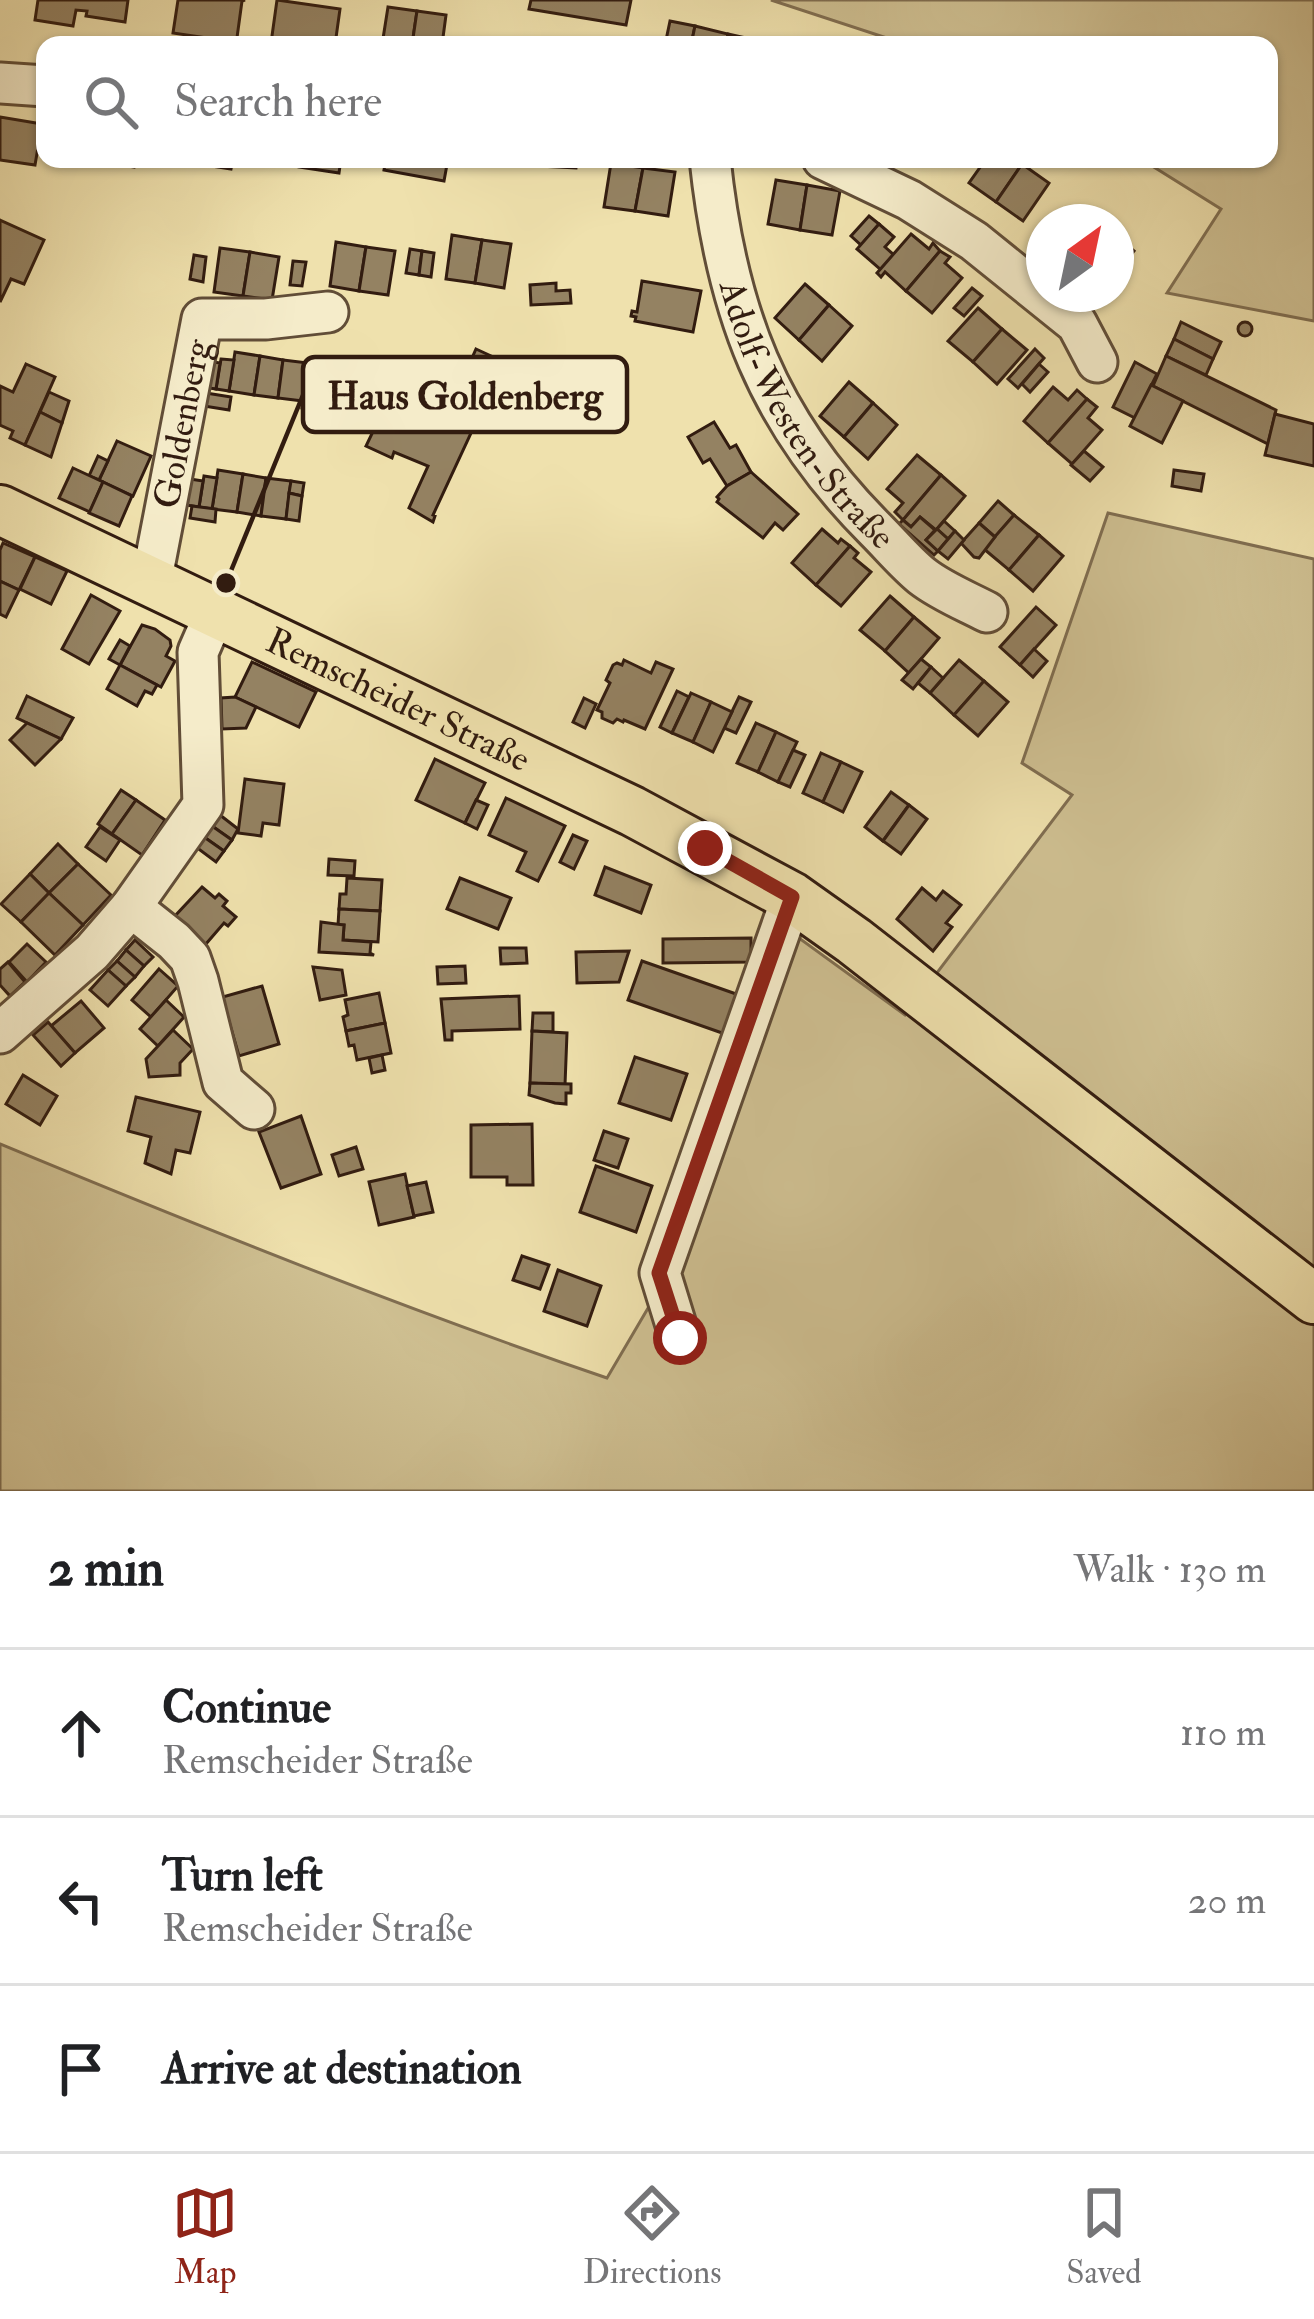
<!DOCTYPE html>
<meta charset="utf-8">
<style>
:root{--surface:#fff;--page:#f2f2f2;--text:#202124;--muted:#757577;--line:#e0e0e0;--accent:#8f2418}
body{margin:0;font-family:"IM FELL Double Pica",serif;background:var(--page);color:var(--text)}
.compass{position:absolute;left:1026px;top:204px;width:108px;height:108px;border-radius:50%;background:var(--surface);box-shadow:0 3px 9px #0004;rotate:33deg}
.stop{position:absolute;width:36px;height:36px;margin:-27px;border:9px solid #8f2418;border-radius:50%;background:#fff}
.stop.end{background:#8f2418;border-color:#fff;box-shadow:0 3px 12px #0008}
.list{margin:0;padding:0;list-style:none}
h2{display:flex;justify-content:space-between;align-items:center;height:156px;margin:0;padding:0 48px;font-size:51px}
h2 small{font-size:39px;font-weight:400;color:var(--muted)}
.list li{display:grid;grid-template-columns:78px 1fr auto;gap:36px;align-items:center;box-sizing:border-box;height:168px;padding:0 48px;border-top:3px solid var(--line)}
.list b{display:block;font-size:45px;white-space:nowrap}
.list p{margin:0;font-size:39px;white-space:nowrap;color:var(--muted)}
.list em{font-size:39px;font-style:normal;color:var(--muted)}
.icon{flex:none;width:66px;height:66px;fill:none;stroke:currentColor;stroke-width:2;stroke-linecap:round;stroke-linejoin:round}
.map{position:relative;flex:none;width:1314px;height:1491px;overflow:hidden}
.search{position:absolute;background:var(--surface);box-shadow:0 3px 9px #0004;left:36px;right:36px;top:36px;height:132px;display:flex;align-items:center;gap:30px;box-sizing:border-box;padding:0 42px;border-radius:24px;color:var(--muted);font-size:45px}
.sheet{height:660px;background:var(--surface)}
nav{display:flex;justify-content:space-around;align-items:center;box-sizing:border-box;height:168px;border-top:3px solid var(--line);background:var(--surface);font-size:33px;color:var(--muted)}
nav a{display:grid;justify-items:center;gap:6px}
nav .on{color:var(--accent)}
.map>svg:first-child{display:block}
</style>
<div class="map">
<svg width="1314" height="1491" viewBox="0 0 1314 1491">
<rect width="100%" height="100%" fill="#efe1ad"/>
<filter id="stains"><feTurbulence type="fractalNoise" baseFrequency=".00167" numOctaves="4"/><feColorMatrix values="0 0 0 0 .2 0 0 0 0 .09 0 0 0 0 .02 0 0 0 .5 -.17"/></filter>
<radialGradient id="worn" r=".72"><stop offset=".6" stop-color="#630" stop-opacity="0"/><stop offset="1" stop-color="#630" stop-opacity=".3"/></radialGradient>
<g fill="#cfc092" stroke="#806e51" stroke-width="3">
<polygon points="771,0 1314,0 1314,321 1167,293 1221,209 1141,159 1269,159 1269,45 908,45"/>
<path d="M 1108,513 L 1314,559 L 1314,1491 L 0,1491 L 0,1144 C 200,1227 402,1308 607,1378 L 661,1286 L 799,938 L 905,1015 L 1072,795 L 1022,763 Z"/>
</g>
<g fill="#948262" stroke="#321c10" stroke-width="3">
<polygon points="38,0 128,0 125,22 86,16 87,11 76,10 73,26 35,20"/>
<polygon points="178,0 245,0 242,1 236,45 213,45 214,39 173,33"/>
<polygon points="277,0 340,9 335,45 271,43"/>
<polygon points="531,0 631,0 626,25 529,9"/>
<polygon points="388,7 417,11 412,45 382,45"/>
<polygon points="417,11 446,15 442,45 412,45"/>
<polygon points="670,21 695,26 691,45 665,45"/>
<polygon points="695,26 728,34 726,45 691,45"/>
<polygon points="728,34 759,41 758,45 726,45"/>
<polygon points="0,117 42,124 35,165 0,160"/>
<polygon points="86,159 135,159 134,167"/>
<polygon points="193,159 233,159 231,169 192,163"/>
<polygon points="300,159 341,159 339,173 299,167"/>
<polygon points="386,159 448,159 444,181 384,170"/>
<polygon points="481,159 577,159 576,168 480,163"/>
<polygon points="986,159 1014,159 1022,164 996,202 969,183"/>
<polygon points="611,163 643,168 635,211 604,207"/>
<polygon points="1022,164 1049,183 1023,221 996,202"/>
<polygon points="643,168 675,172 668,216 635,211"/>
<polygon points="776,180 807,185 800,230 768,224"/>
<polygon points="807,185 840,191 832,235 800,230"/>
<polygon points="1082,209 1099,222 1071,222"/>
<polygon points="869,216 879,224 861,245 851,236"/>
<polygon points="0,220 44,240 24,284 11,279 0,302"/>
<polygon points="879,224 894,237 885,247 894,255 881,270 857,249"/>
<polygon points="911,234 929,249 933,243 940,251 906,291 885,272 881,277 877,273"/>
<polygon points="452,235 482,240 475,283 446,279"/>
<polygon points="1116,236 1134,251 1116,273"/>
<polygon points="482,240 511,244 504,288 475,283"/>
<polygon points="336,242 366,247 359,291 330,286"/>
<polygon points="366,247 395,251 388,295 359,291"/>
<polygon points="220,248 250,252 243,296 214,292"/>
<polygon points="410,249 422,251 419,275 406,273"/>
<polygon points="422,251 434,253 431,277 419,275"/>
<polygon points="940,251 950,257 945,263 962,278 932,313 906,291"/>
<polygon points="250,252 279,257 272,300 243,296"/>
<polygon points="194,255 206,257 203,282 190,279"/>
<polygon points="293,261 306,262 302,286 290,285"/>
<polygon points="642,281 701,291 693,332 635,321 636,317 631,316 632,311 637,312"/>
<polygon points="556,283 556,291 570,290 571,303 531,305 530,285"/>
<polygon points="805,284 829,305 799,340 775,318"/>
<polygon points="972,288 982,296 964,316 954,308"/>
<polygon points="829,305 852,326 822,361 799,340"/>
<polygon points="978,308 1002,329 973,362 948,341"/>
<circle cx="1245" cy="329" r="7"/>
<polygon points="1181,322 1221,342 1213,359 1174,339"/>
<polygon points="1002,329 1027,350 997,384 973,362"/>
<polygon points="1174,339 1213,359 1206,375 1166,356"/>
<polygon points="476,349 504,362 433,515 435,516 433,522 409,508 428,466 394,452 392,458 366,446 390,396 444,421"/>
<polygon points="1035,349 1044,358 1018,388 1008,379"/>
<polygon points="235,352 260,356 254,395 229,391"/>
<polygon points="260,356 283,360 278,398 254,395"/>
<polygon points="1166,356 1276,410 1268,444 1153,386"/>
<polygon points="221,359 234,360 229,391 216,389"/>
<polygon points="283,360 308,363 303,401 278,398"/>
<polygon points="207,361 220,363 216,389 203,387"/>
<polygon points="1135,362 1157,374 1135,418 1113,407"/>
<polygon points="26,364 55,377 25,445 10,438 13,431 0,425 0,386 13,392"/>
<polygon points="1039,364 1048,372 1030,392 1022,384"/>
<polygon points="306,378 319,380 315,410 302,408"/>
<polygon points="849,382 873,403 844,437 820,416"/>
<polygon points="1151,385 1183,401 1162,443 1130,426"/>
<polygon points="1053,387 1068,400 1077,390 1087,399 1048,443 1024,421"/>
<polygon points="49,392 69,401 62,423 40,412"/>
<polygon points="206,393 231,397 229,410 204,406"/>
<polygon points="1087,399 1097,407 1088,418 1102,430 1072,464 1048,443"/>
<polygon points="873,403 897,425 868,459 844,437"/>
<polygon points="40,412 62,423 51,457 25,445"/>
<polygon points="1275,414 1314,424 1314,466 1265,455"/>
<polygon points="714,422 730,448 736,445 751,472 727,486 710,459 703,463 688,437"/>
<polygon points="117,441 151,456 133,496 99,480"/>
<polygon points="1084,451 1103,467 1090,481 1071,465"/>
<polygon points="917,455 941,475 903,520 895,512 903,503 887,489"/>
<polygon points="98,456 108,461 99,480 89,476"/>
<polygon points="73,468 103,482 90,512 59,498"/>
<polygon points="218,470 243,474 237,512 212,509"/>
<polygon points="1174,470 1204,474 1201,491 1172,486"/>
<polygon points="751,472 798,514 783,530 775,523 763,538 717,502 719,499 717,497 727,486"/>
<polygon points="243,474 266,478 261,516 237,512"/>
<polygon points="941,475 965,496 936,530 920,517 911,527 903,520"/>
<polygon points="204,476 217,478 212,509 199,507"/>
<polygon points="266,478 291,481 286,519 261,516"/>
<polygon points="190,479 203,481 199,507 186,505"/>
<polygon points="291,481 304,483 302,496 289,493"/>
<polygon points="103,482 132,496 119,526 89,513"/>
<polygon points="289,493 302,496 299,521 286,519"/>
<polygon points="998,501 1014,515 995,537 979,523"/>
<polygon points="192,506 216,509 215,522 190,518"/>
<polygon points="1014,515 1039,535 1009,570 984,549"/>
<polygon points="920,517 935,530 926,540 938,551 934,555 899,524 903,520 911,527"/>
<polygon points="944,521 955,531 948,539 937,529"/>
<polygon points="979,523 995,537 979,558 974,557 961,543"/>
<polygon points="822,529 838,543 841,539 850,546 816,585 792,563"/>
<polygon points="937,529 948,539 938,551 926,540"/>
<polygon points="955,531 964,540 948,559 938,551"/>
<polygon points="1039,535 1063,556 1033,591 1009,570"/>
<polygon points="3,543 35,557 19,590 0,581 0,550"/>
<polygon points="850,546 858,553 854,558 871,572 841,606 816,585"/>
<polygon points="35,557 67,571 51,604 20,589"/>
<polygon points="0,581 19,590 6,617 0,614"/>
<polygon points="91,595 120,611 89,664 62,649"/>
<polygon points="890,596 914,617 885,651 860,630"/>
<polygon points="1036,607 1056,625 1020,665 1000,647"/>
<polygon points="914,617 939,638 909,673 885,651"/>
<polygon points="142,625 155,629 170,640 171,646 166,656 175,661 161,687 120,665"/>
<polygon points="120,640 130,646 120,665 109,659"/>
<polygon points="1034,649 1047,661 1033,677 1020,665"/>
<polygon points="921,659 931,667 913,689 902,680"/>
<polygon points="624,660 651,673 656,662 673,669 645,729 624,720 623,722 617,719 613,723 602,718 602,712 597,710 610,683 606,680 613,665 617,663 622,665"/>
<polygon points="959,660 984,681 954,715 930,693"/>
<polygon points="252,662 316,692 299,727 235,697"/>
<polygon points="120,665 157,685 152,694 145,691 137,706 107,689"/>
<polygon points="931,667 943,678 930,693 918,683"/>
<polygon points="984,681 1008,702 978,736 954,715"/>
<polygon points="677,691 689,697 672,733 660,727"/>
<polygon points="691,693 711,702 693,742 672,733"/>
<polygon points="27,696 73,718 61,739 17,718"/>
<polygon points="235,697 256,707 246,728 222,729 221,698"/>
<polygon points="739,697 751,702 736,733 724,728"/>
<polygon points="584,698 596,704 585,728 573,722"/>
<polygon points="711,702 732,712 713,752 693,742"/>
<polygon points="27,723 61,739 35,765 10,740"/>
<polygon points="756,723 776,732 758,772 737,763"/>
<polygon points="776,732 797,742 778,782 758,772"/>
<polygon points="793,750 805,755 790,787 778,782"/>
<polygon points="821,753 841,762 823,802 803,793"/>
<polygon points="435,759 485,783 465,823 416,800"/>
<polygon points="841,762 862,772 843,812 823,802"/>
<polygon points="245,779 284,784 279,825 263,823 261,836 238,833"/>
<polygon points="121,790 136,800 112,834 98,824"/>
<polygon points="891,792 909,805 883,841 865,827"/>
<polygon points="506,798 565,826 538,881 517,871 526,852 489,835"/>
<polygon points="136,800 165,820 142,855 112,834"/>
<polygon points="476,800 488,805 477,829 465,823"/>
<polygon points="909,805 927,819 901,854 883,841"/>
<polygon points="220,815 238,829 232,840 212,826"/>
<polygon points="212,826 232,840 224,851 204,837"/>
<polygon points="100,827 120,840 106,861 86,847"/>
<polygon points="573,835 587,841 574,869 560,862"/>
<polygon points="204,837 224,851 216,862 196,847"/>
<polygon points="58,844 78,864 49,893 30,874"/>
<polygon points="329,859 355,861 354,876 328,875"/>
<polygon points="78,864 111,895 83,925 49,893"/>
<polygon points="605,867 651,885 641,913 595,895"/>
<polygon points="30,874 49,893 21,922 1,904"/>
<polygon points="347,878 382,880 380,911 339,909 340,894 346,894"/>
<polygon points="460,878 511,898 498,929 447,909"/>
<polygon points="202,887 215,898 219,894 227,901 223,906 236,917 228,926 224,923 205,945 174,917"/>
<polygon points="922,888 936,900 943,891 961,905 946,923 952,927 933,951 897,919"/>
<polygon points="49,893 83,925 55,955 21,922"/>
<polygon points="339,909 380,911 378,942 343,940 344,925 338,925"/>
<polygon points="321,922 344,925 343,940 371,942 370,953 374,955 319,952"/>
<polygon points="751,938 751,962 663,963 663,939"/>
<polygon points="135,940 153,957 144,966 126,950"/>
<polygon points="27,944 46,962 27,982 9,962"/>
<polygon points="500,948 526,948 527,963 501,964"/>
<polygon points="126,950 144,966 135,977 117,961"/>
<polygon points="629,951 619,982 577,983 576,952"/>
<polygon points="117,961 135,977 126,986 108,970"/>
<polygon points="642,961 739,995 725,1034 628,1000"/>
<polygon points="8,962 25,982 10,996 0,985 0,969"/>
<polygon points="465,966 466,983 438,984 437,967"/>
<polygon points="313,967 342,970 346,995 320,1000"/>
<polygon points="159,969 178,986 151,1017 132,1000"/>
<polygon points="108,970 126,986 108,1006 90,990"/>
<polygon points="262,986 279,1044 239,1056 228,1018 225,1019 219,998"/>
<polygon points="379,993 385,1023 346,1031 343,1017 348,1015 345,1000"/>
<polygon points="519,996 520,1029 452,1031 452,1040 445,1040 441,999"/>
<polygon points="166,1000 184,1017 158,1046 140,1029"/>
<polygon points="81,1001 104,1028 75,1053 51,1026"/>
<polygon points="533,1013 553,1013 553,1032 532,1031"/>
<polygon points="48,1022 75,1053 61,1066 33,1035"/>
<polygon points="385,1023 391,1053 357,1060 354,1045 349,1046 346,1031"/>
<polygon points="173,1030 193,1049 180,1063 180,1075 149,1077 146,1059"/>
<polygon points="532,1031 567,1033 565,1085 530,1083"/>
<polygon points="382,1055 385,1070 372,1073 369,1058"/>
<polygon points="635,1057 687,1074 671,1120 619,1103"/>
<polygon points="23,1075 57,1096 40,1125 6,1104"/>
<polygon points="530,1083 571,1084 571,1093 566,1093 566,1104 555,1103 529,1095"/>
<polygon points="136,1097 200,1112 190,1153 176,1150 171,1174 145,1163 151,1137 128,1131"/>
<polygon points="301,1116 321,1174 281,1188 259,1132"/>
<polygon points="532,1124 533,1185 507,1185 507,1177 471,1177 471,1125"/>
<polygon points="604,1131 628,1139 618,1168 594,1160"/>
<polygon points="356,1147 363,1169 339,1176 332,1155"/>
<polygon points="596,1166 652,1186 636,1232 580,1212"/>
<polygon points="405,1174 414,1217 379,1225 369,1182"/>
<polygon points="426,1182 433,1212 414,1216 407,1186"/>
<polygon points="522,1256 549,1265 540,1289 513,1280"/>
<polygon points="558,1270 601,1286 587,1326 544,1311"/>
</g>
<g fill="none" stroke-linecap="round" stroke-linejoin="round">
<defs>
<g id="minor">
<polyline points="0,83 45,86"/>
<path id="s1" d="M 710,159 C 726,311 767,421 876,530 C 891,545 906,563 922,576 C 941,591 966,601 987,612"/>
<polyline points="823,159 909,200 974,241 1077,324 1097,362"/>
<path id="s2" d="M 151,583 L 202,319 L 266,319 L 328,312"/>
<polyline points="131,907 174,941 190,958 198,981 223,1082 254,1109"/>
<polyline points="0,1033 92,952 131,907 203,805 198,652 215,613"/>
<polyline points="680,1338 660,1273 792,897"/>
</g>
<g id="major">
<path id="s3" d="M 0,510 L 632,811 L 792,897 L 854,941 L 1314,1299"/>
</g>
</defs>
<use href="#minor" stroke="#614d37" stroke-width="45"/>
<use href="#major" stroke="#321c10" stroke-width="54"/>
<use href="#minor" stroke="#f5ecca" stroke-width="39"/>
<use href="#major" stroke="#efe1ad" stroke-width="48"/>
</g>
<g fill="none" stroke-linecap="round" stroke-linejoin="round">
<polyline stroke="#8f2418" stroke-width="15" points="680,1338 659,1273 792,897 705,848"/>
</g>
<g text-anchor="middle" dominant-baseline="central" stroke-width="10" stroke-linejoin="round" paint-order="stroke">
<g font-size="36" fill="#321c10" stroke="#f5ecca">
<text stroke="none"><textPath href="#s1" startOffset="279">Adolf-Westen-Straße</textPath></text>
<text stroke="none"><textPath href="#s2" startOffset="162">Goldenberg</textPath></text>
<text stroke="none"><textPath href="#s3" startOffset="441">Remscheider Straße</textPath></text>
</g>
</g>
<path fill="none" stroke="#321c10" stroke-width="4.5" d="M226 583L303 395"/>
<circle fill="#321c10" stroke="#f5ecca" stroke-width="4.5" cx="226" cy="583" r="12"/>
<rect fill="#f5ecca" stroke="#321c10" stroke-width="4.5" x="303" y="357" width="324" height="75" rx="12"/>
<g font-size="39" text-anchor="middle" font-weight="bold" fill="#321c10">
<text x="465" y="409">Haus Goldenberg</text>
</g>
<rect width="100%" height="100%" filter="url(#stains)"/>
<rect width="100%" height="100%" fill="url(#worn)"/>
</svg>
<svg class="compass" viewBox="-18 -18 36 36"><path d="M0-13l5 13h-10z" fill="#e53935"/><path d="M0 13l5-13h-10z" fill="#757577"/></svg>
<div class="stop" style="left:680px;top:1338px"></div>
<div class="stop end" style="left:705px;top:848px"></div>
<div class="search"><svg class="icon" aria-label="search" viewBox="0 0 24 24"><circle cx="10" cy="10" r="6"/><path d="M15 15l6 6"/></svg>Search here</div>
</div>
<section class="sheet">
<h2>2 min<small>Walk · 130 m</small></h2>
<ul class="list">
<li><svg class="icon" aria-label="ahead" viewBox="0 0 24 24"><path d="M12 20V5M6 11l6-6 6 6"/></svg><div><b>Continue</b><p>Remscheider Straße</p></div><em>110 m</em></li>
<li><svg class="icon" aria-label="left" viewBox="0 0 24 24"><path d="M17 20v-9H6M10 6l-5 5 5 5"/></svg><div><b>Turn left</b><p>Remscheider Straße</p></div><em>20 m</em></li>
<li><svg class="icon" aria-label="arrive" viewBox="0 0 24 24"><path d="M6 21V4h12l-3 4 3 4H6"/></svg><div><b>Arrive at destination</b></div></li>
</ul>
</section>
<nav>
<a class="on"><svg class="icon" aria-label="map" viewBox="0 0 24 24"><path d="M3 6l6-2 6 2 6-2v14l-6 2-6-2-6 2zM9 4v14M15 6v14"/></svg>Map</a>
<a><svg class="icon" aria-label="directions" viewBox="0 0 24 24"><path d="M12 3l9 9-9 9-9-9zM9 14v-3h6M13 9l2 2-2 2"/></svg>Directions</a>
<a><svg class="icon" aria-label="saved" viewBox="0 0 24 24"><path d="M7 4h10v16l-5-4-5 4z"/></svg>Saved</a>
</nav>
